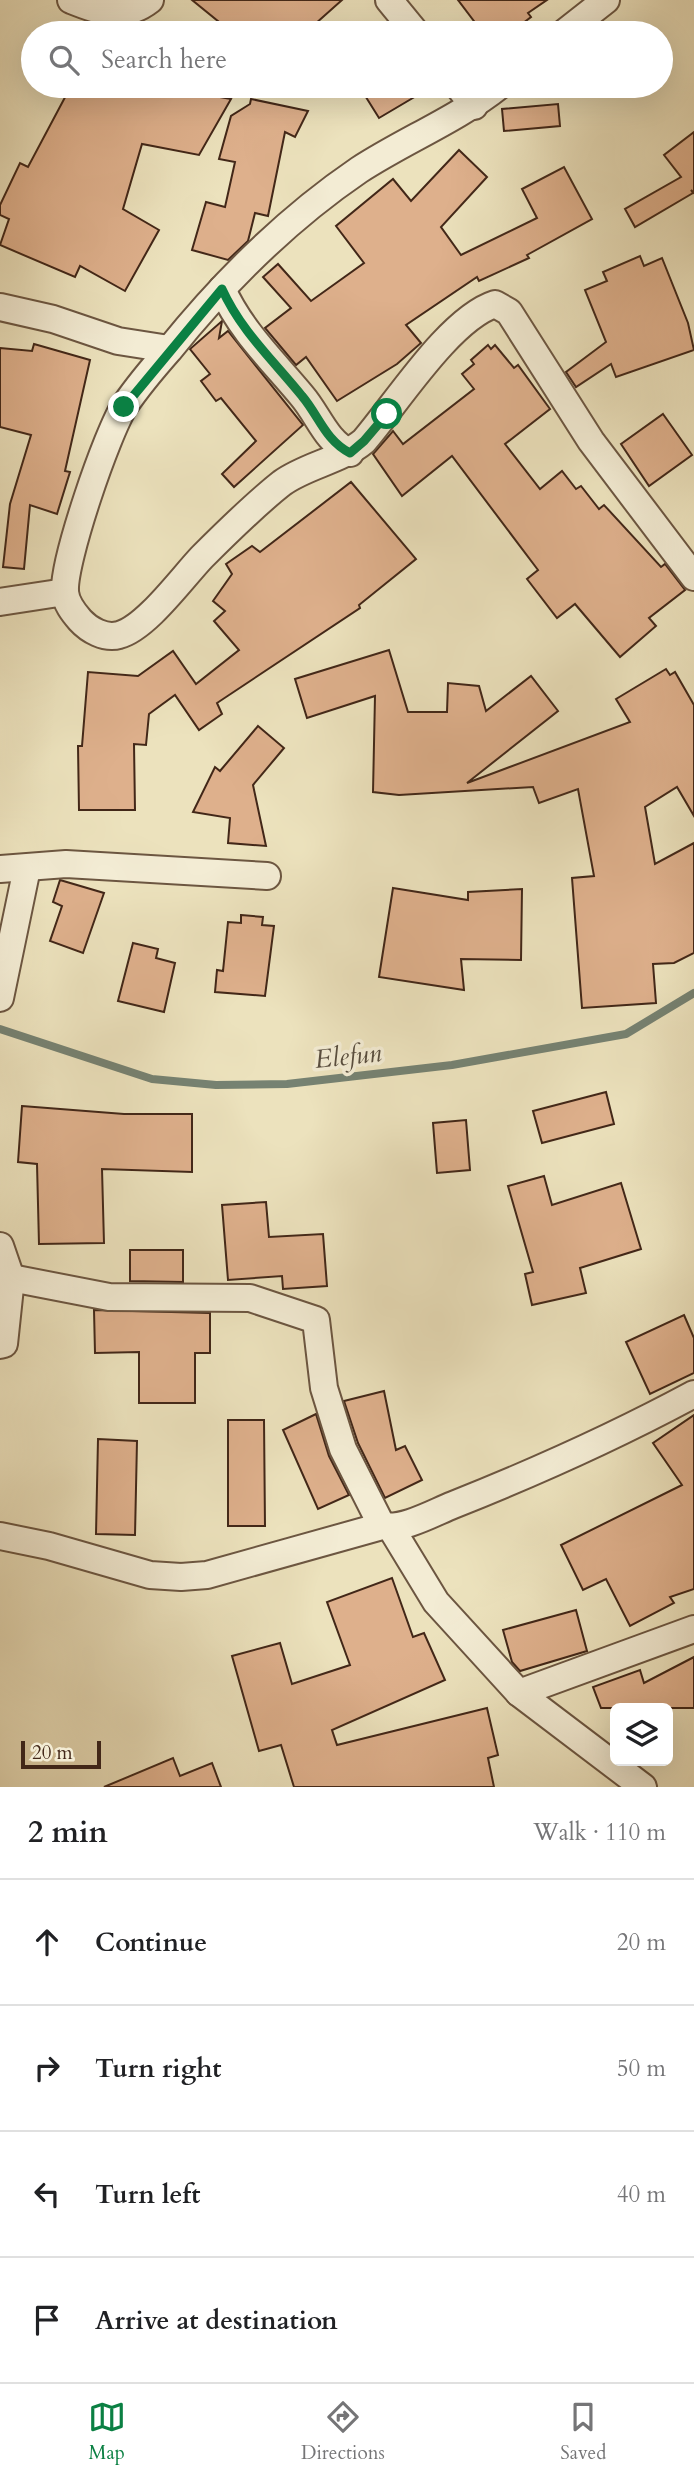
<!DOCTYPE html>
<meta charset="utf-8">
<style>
:root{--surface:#fff;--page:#f2f2f2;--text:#202124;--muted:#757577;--line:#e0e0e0;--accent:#0b8043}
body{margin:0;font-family:Cardo,serif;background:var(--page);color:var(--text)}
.controls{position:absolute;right:21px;bottom:21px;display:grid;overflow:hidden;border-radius:10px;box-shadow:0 7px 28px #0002}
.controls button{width:63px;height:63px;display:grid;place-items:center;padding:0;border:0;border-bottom:2px solid var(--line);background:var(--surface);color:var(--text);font:35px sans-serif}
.scale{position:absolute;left:21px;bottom:18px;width:80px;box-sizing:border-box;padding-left:7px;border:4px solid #422718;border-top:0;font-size:19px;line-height:24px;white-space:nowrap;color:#422718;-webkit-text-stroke:5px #f3ecd4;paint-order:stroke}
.stop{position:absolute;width:21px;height:21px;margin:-16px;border:5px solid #0b8043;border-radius:50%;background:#fff}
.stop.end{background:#0b8043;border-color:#fff;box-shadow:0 2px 7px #0008}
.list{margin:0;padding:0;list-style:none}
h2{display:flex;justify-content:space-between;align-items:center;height:91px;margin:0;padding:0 28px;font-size:30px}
h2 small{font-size:23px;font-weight:400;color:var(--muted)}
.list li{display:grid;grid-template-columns:46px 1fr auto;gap:21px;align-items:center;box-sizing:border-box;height:126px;padding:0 28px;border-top:2px solid var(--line)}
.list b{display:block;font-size:26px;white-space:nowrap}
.list em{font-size:23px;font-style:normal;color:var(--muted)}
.icon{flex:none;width:38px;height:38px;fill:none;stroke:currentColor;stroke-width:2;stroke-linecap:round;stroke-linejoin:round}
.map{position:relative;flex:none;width:694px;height:1787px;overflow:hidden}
.search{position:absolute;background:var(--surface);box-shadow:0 7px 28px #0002;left:21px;right:21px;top:21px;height:77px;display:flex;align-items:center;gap:18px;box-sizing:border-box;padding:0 24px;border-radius:38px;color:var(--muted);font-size:26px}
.sheet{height:595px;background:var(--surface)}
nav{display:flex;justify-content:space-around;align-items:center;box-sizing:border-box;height:98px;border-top:2px solid var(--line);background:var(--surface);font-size:19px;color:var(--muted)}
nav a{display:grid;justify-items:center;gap:4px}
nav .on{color:var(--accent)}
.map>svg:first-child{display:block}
</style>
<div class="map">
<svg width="694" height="1787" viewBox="0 0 694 1787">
<rect width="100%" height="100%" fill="#ece2bd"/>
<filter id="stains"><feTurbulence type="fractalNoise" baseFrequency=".00286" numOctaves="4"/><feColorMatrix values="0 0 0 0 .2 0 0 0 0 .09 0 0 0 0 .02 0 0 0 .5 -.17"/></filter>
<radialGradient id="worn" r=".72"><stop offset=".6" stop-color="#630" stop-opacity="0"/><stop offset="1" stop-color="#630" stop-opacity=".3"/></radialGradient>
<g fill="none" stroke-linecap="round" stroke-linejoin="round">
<polyline stroke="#768272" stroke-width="8" points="0,1029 152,1079 216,1085 287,1084 452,1065 626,1034 694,993"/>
</g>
<g fill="#deb08c" stroke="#422718" stroke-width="2">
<polygon points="192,0 342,0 305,33 243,33 233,25 229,30"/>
<polygon points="458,0 547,0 528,13 531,17 510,33 483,33"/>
<polygon points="71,86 158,86 231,99 199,155 142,144 123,209 159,230 125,291 80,266 75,277 0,245 9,219 0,215 0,205 20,163 28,167"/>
<polygon points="359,86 433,86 379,118"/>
<polygon points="251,99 308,111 295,137 285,132 268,216 255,213 248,241 228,260 192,250 206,202 225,207 235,162 219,159 231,116 250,104"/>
<polygon points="558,104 560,126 504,131 502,109"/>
<polygon points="694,132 694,193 691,190 693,193 635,227 625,209 681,177 664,155"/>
<polygon points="459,150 487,177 441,227 461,255 537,218 522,189 564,167 592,219 527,255 529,258 479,281 477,277 406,325 421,343 397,364 337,401 306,357 296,365 265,328 291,308 263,277 278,264 311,301 364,263 336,226 393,179 411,201"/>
<polygon points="640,256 644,266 662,258 688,323 694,350 616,377 611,364 576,387 566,372 606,342 585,290 607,281 603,272"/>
<polygon points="222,321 219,338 228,331 303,425 234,487 222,474 256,441 221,398 216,401 201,381 210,374 190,349"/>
<polygon points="34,344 90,360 65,471 70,472 57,514 30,505 24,569 3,567 10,504 31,435 0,427 0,348 32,351"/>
<polygon points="488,345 491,349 495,345 514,368 518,365 550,409 505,444 540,489 562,471 576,489 581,486 599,509 604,505 661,567 665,564 685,590 649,618 656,626 620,657 575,604 557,618 527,579 538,570 452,456 402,496 373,454 393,431 403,444 474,389 462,374 474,364 471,360"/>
<polygon points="663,414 692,455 649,486 621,444"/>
<polygon points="351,482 416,559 359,605 360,608 217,703 222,714 199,730 175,695 149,714 146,745 134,744 135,810 79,810 78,746 82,746 88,672 138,676 173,651 196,684 239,650 214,621 225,611 213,601 232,574 226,564 252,546 260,552"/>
<polygon points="389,650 408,712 447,712 448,683 479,686 486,711 531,676 558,711 467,783 630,722 616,699 666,669 670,675 675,672 694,705 694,816 677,787 645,807 655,864 694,843 694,953 674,963 653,964 656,1003 582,1008 572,878 594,876 578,789 539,803 533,787 399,795 373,792 375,696 307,718 295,679"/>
<polygon points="258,726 284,748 253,785 266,846 228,843 230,818 193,812 215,767 220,771"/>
<polygon points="60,880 104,893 83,953 50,941 62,906 53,902"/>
<polygon points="393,888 468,900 468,892 522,889 521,960 461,959 464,990 379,977"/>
<polygon points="241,915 263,917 262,925 274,926 265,996 215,992 217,970 223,971 228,922 241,923"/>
<polygon points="133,943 158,949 156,958 175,963 164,1012 118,1001"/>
<polygon points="606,1092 614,1124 542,1143 533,1111"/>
<polygon points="22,1106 124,1114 192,1114 192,1172 102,1169 104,1243 39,1244 37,1164 18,1162"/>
<polygon points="466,1120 470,1170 437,1173 433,1123"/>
<polygon points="544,1176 552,1205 621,1183 641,1249 580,1268 586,1293 532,1305 525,1274 533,1272 508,1186"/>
<polygon points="266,1202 269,1237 323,1234 327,1286 283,1289 282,1276 228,1280 222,1205"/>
<polygon points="130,1250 183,1250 183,1282 130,1281"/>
<polygon points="94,1310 210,1313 210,1353 195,1353 195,1403 139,1403 139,1352 95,1353"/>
<polygon points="684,1315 694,1338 694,1373 650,1394 626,1342"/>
<polygon points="384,1391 396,1450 405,1446 422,1480 385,1498 358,1443 344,1401"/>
<polygon points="316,1414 329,1456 349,1495 318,1509 283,1430"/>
<polygon points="694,1415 694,1589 670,1597 674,1603 630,1626 606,1579 583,1590 561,1545 682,1485 653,1443"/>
<polygon points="228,1420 264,1420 265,1526 228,1526"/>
<polygon points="98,1439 137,1441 135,1535 96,1534"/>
<polygon points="392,1578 413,1637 424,1633 445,1680 332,1730 337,1745 487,1708 498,1755 488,1758 494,1787 294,1787 281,1745 259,1751 232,1656 280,1643 292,1684 350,1665 327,1602"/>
<polygon points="576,1610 587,1651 520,1671 512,1662 503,1630"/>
<polygon points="694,1657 694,1708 601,1708 593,1687 640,1670 644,1683"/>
<polygon points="173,1758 180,1776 212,1763 221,1787 104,1787"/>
</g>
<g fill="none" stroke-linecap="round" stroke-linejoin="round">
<defs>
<g id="minor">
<path d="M 71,0 C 99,11 123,21 150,0"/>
<polyline points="389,0 416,33"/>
<polyline points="564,33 606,0"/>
<polyline points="458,86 474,106"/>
<path d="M 499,86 C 456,120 405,140 359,170 C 287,219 223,283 169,350 C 154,367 138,386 125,405 C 107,433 63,561 65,592 C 66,603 73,612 80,620 C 89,630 105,639 119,635 C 146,628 182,578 202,557 C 227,532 254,505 282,483 C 307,465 340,461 364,441 C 396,404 449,319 495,304 L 509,312 L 591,441 L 694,577"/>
<path d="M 222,289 C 241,331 273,361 302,396 C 319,416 325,440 350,453"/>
<polyline points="0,307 53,319 118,341 169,349"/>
<polyline points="0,602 65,592"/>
<polyline points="0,869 66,864 267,876"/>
<polyline points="0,998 27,868"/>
<polyline points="0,1246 11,1278 4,1344 0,1345"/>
<polyline points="11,1278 109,1297 250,1298 316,1320 324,1388 343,1449 382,1526"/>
<polyline points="391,1528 436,1602 519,1693 643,1787"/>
<path d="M 0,1536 L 49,1546 L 150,1575 L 181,1577 L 207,1575 L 382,1526 C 404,1530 433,1513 453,1505 C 536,1472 616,1436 694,1394"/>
<polyline points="519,1693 694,1629"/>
</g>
</defs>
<use href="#minor" stroke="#6c5641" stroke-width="30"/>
<use href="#minor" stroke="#f3ecd4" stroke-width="26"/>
</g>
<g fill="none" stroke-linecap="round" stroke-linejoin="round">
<path stroke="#0b8043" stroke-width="9" d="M 124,407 L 222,289 C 241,331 273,360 302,396 C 319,416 325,440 350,453 L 364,441 L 387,414"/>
</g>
<g text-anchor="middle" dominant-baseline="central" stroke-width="7" stroke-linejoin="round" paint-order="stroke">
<g font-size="26" font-style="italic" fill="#584d3e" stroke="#f3ecd4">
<text transform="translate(348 1056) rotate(-6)">Elefun</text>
</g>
</g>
<rect width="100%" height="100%" filter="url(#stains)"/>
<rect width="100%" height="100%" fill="url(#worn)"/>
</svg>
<div class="controls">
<button><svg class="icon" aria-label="layers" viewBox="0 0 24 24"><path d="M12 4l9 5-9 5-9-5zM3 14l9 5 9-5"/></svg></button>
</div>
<div class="scale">20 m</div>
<div class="stop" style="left:387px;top:414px"></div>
<div class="stop end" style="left:124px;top:407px"></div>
<div class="search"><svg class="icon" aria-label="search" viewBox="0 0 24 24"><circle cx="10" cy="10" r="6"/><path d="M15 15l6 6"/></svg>Search here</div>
</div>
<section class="sheet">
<h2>2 min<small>Walk · 110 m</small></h2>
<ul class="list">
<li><svg class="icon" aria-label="ahead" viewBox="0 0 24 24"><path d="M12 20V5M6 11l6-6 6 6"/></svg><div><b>Continue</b></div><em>20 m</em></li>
<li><svg class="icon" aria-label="right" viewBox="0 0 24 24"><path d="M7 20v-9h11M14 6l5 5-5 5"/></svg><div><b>Turn right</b></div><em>50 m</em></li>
<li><svg class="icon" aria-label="left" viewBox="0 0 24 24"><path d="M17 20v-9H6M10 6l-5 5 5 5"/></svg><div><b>Turn left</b></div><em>40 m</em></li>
<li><svg class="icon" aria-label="arrive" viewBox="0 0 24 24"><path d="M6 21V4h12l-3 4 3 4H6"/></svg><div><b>Arrive at destination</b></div></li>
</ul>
</section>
<nav>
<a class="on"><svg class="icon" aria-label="map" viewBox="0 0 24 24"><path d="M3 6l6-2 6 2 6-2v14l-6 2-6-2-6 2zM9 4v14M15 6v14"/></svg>Map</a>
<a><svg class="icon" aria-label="directions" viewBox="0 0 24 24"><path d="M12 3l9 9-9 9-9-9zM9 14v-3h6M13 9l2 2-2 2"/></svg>Directions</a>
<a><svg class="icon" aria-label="saved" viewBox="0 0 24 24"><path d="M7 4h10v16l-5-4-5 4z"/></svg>Saved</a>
</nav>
